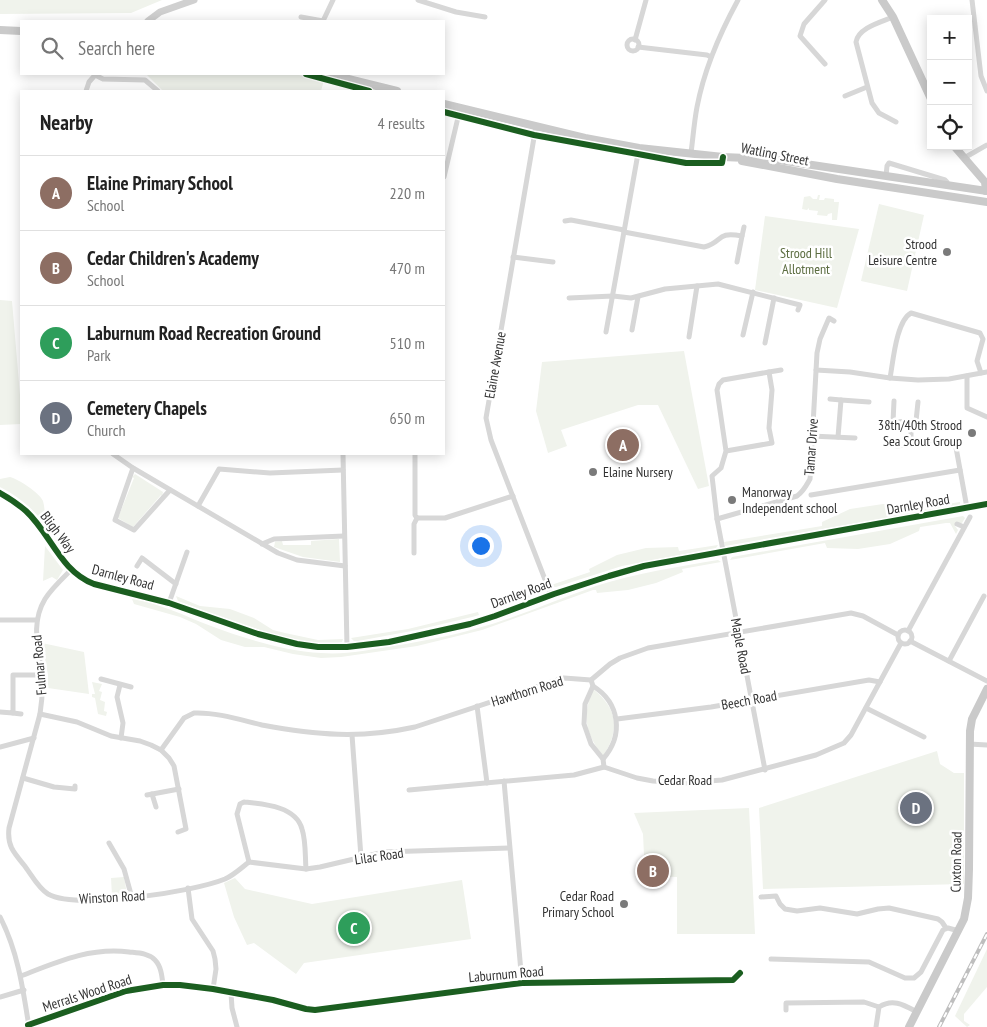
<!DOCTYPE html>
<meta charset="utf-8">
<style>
:root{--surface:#fff;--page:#f2f2f2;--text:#222;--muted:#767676;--line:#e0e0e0;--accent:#7a7a7a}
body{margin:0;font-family:"PT Sans Narrow",sans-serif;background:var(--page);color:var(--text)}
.controls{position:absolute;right:15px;top:15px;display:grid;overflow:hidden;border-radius:0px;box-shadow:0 2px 12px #0003}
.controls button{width:45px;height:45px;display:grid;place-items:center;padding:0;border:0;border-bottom:1px solid var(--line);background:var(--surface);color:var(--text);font:25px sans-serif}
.you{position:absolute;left:480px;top:545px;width:18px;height:18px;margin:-12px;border:4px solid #fff;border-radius:50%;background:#1a73e8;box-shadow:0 0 0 8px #1a73e833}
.badge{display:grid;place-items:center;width:32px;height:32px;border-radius:50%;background:var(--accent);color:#fff;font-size:16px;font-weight:700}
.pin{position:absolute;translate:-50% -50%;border:2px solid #fff;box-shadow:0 1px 5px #0006}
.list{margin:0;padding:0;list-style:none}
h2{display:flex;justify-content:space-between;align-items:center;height:65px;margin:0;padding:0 20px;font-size:21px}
h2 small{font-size:16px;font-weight:400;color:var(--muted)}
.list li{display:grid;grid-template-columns:32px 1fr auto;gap:15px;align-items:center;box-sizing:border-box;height:75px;padding:0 20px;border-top:1px solid var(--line)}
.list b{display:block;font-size:19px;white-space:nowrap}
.list p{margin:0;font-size:16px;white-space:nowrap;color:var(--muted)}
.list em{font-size:16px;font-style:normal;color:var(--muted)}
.icon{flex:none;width:28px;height:28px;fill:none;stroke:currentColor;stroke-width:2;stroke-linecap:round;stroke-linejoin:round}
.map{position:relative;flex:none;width:987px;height:1027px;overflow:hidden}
.search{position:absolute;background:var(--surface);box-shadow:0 2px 12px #0003;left:20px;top:20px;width:425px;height:55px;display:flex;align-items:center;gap:12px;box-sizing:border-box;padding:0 18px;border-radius:0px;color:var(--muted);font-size:19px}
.panel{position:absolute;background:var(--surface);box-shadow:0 2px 12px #0003;left:20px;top:90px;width:425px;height:365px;border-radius:0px}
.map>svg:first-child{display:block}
</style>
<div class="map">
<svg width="987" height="1027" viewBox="0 0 987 1027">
<rect width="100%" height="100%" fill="#fff"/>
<g fill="#f0f3ec">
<polygon points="0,0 162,0 131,13 0,14"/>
<polygon points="146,74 294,74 324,80 321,91 163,91"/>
<polygon points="818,195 820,195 819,200 824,200 825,198 834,199 834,202 839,202 837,220 832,220 832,213 828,214 827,216 817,215 818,211 809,210 809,208 807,210 802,209 804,197 810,196 813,199 817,199"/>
<polygon points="879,204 924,215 907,291 861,281"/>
<polygon points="765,216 859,229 837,308 755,290"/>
<polygon points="0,300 12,301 21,407 21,424 0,425"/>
<polygon points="684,351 709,486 698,489 658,405 638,405 561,430 567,446 548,453 536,411 542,362"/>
<polygon points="135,474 163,492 162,496 161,495 133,527 118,518 134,478 132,477"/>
<path d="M 10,477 C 18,479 40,493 43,501 C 45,508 45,518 46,526 C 33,508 19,497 0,487 L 0,479 Z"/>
<polygon points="960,502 960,505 725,546 724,542 822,526 822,522 850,509 883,504 913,506 914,509"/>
<polygon points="963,516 965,518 962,523 957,523 955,526 958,530 956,534 950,523 946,523 920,527 919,531 890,544 858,549 827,548 825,543 730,560 732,557"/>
<polygon points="339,539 340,562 303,557 274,547 275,542 282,541 283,545 311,545 311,541"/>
<polygon points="718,545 716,548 622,566 556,587 552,587 551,585 590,572 589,569 617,555 646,548 678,547 679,551"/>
<polygon points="45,546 63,570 57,580 52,577 43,581"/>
<path d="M 718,560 L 721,562 L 682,569 L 683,572 L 656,583 L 628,590 L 597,593 L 596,590 L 593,590 L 482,630 L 417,646 L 341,657 L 321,658 L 293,654 L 264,647 L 245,647 L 221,640 L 196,624 L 180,617 L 134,604 L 132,599 C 159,603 185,616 211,626 C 246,639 284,651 321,653 C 345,655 369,650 393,646 C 431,640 470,632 507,619 C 537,609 566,596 596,586 C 636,573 677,567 718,560 Z"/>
<polygon points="542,590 541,593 514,603 513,600"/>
<path d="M 176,596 L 200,606 L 230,609 L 254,618 L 273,630 L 285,633 L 318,640 L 343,639 L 342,642 C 309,652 213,614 178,601 Z"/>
<polygon points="478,612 479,615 472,617 417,630 358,641 354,641 351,638 408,629"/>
<polygon points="42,643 84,652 89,694 48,688 48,675"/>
<polygon points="92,682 102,684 99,691 102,692 100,700 105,702 104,711 107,712 106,716 98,714 95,698 92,697 92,694 95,694"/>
<path d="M 593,689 C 618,709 620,730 603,756 C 585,733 582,716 593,689 Z"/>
<polygon points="937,751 940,764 954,773 964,773 964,884 763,889 759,808"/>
<polygon points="749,808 755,934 677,934 677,877 645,876 643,834 634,813"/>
<polygon points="124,877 127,894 122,897 112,896 111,878"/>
<polygon points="235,878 245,889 312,904 462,880 471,939 304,963 296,974 254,943 247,945 234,917 224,883"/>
<polygon points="987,949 987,987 964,1014 964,1021 970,1025 967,1027 955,1016"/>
</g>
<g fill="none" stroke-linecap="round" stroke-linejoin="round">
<g stroke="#d7d7d7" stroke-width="5">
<polyline points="418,0 456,12 485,17"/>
<polyline points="972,0 981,76 987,91"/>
<polyline points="301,17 323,21 333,0"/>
<path d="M 893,17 C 881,22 858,28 856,42 L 872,103 L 879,113 L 896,122"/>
<circle cx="633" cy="45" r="6"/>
<polyline points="635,40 646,0"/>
<polyline points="638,47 707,55 711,57"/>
<polyline points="825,64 800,36 804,24 825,0"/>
<polyline points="95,75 103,79 145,80 158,91"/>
<polyline points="86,91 89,82 96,74"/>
<polyline points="845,96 867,87"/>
<polyline points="536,126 486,418 491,440 551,595"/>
<path d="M 691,153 C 693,138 694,123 697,107 C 704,70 720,33 738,0"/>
<polyline points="964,158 987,145"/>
<polyline points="886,176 887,166 889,163 945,180 947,182 947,186"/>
<polyline points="444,177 460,109"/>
<polyline points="565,221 571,220 624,230"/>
<path d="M 624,232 L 704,247 C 724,242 715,231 742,236 L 737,262"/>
<polyline points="742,236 744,227"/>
<polyline points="513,257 553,262"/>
<polyline points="569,298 613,296 631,298 665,289 718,284 800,305 798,310"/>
<polyline points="632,330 638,297"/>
<polyline points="606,332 639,148"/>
<polyline points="743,335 753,292"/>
<polyline points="689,337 697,286"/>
<polyline points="765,343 774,298"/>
<polyline points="816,370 850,372 890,378 918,380 949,379 987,372"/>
<polyline points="769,372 781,370"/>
<polyline points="967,376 967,408 987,417"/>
<path d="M 890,378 C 893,363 896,321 911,313 L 980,333 L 983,339 L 977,361 L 981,373"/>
<polyline points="830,399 841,400"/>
<polyline points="894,401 893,422 916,421 918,402"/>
<polyline points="911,421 911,444"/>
<polyline points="811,436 855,438"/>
<polyline points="838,437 841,400 869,402"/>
<polyline points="897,446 949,440 955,442 967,508"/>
<polyline points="726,451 772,443 769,428 772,390 769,372 723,380 719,384 717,390 726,451 721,468 712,476 717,519 765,770"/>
<polyline points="113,454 133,468 278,553 297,560 345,566"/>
<polyline points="343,454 347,647"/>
<polyline points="415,454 415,515 417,518 445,518 513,496"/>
<polyline points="133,468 115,520 134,530 170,490"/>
<polyline points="811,495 960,470"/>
<polyline points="198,506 219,469 270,473 343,470"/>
<path d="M 717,519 L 797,496 C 804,491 806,486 810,479 L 817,353 L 820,339 L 829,318 L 834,321"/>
<polyline points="957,524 964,527"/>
<polyline points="262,544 274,539 344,536"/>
<polyline points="414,553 414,524 417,518"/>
<polyline points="137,566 142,558 176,584"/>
<path d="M 71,570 C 62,579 52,588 45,599 C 30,624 39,649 42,675 C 43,688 42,701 40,714 L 9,828 C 7,845 13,852 24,865 C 31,874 38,888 48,894 C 77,910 193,892 225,879 C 234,875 241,868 249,862"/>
<polyline points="169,603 187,552"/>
<polyline points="0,620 37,620"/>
<circle cx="905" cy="637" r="7"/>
<polyline points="908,631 970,517"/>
<polyline points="910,641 987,681"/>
<polyline points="949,661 984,596"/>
<polyline points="101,679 131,687"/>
<polyline points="591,680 593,686 585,704 584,724 591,744 603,759 604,767"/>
<polyline points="120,685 117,697 123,723 121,738"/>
<path d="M 593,686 C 620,703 624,735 603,759"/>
<polyline points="477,706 487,783"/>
<polyline points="866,708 924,737"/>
<polyline points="0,712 13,713 13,675 42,675"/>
<polyline points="13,713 21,714"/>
<polyline points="40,714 77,722 111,736 140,741 151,745 161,750 169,758 174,766 186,829 178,832"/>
<polyline points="617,719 711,707 869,680 880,682"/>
<polyline points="352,735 361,857"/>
<polyline points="969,744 987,745"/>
<polyline points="0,747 34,738"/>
<path d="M 161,750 L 184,718 L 194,713 C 216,712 241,720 262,725 C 316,735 360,739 415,727 L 557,680 L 564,678 L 591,680 L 610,664 L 620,658 L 648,648 L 851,613 L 863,616 L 898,635"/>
<polyline points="23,778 54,787 75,789 75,786"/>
<polyline points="504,781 522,983"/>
<polyline points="409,790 574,775 604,767 637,778 653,781 684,783 722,780 816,755 844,743 851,735 901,643"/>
<polyline points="152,794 156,807"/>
<polyline points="147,795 179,789"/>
<polyline points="109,843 124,869 132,898"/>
<polyline points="249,862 306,869 320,867 384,852 509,848"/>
<path d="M 249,862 L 237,814 L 240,804 L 244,802 C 263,804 296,806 302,829 C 306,841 305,856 306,869"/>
<polyline points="188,888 192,919 213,951 215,959 216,969 213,989"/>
<polyline points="761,897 776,896 780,904 785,909 797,911 820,908 857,914 878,909 889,908 938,919 942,922 946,928"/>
<path d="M 0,917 C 18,952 23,989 29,1027"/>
<polyline points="771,959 869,962 905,978 914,978 921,972 943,930 948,928 959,931"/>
<path d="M 21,976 C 57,962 90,947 129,952 C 138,953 148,953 155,960 C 161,966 162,976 163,985"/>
<polyline points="231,993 232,1008 237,1027"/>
<polyline points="0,997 24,990"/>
<polyline points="786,1010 786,1003 864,1002 879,1007"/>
<polyline points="28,1025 126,991 163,985 180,985 213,989 273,1000 306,1009 315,1010 522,983 733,980 740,973"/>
<path d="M 876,1027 L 879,1007 C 893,998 904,1005 917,1012"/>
</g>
<path stroke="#d7d7d7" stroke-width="6" d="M 0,493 C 9,498 18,504 26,511 C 51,534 60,571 94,584 L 169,603 L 258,634 L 297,644 L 318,647 L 347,647 L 389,642 L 470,624 L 495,616 L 554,594 L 609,576 L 644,566 L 987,504"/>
<polyline stroke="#d0d0d0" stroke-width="7" points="148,21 160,12 194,0"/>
<g stroke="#cacaca" stroke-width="8">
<polyline points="882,0 893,17 931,99"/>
<polyline points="0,30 21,31"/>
<polyline points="328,74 397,91"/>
<polyline points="444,104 585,138 639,148 723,157 772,159 987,191"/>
<polyline points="954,146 985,182 986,191"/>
<polyline points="742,161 837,179 987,202"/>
<polyline points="909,1027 964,919 968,898 969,869 970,731 972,719 987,689"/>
</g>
<defs>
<polyline id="rail" points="939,1027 987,934"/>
</defs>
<use href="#rail" stroke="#bebebe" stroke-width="4"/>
<use href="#rail" stroke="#fff" stroke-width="2" stroke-dasharray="5.5" stroke-linecap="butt"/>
<defs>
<g id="cycleway">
<polyline points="306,74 369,91"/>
<polyline points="444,112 534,135 638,154 686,163 722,163 723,157"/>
<path d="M 0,493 C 9,498 18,504 26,511 C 51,534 60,571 94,584 L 169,603 L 258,634 L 297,644 L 318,647 L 347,647 L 389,642 L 470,624 L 495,616 L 554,594 L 609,576 L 644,566 L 987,504"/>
<polyline points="28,1025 126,991 163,985 180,985 213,989 273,1000 306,1009 315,1010 522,983 733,980 740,973"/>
</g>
</defs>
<use href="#cycleway" stroke="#fff" stroke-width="9"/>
<use href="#cycleway" stroke="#1b5e20" stroke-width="6"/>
</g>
<g fill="#7a7a7a" stroke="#fff" stroke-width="2">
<circle cx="947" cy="252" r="5"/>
<circle cx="972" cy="433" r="5"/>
<circle cx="593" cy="472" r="5"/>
<circle cx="732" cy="500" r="5"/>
<circle cx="624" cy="904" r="5"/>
</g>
<g text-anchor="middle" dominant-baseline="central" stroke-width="5" stroke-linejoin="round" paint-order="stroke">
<g font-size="14" fill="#333" stroke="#fff">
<text transform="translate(775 154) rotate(11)">Watling Street</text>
<text transform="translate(495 365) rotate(-80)">Elaine Avenue</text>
<text transform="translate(811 447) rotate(-86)">Tamar Drive</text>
<text transform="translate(918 504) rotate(-10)">Darnley Road</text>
<text transform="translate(58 532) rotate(53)">Bligh Way</text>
<text transform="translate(123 577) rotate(15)">Darnley Road</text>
<text transform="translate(521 593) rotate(-20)">Darnley Road</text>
<text transform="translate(741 646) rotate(79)">Maple Road</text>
<text transform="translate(39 665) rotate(-95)">Fulmar Road</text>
<text transform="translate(527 691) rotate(-17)">Hawthorn Road</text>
<text transform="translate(749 700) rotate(-10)">Beech Road</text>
<text x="685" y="780">Cedar Road</text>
<text transform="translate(379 856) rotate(-8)">Lilac Road</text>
<text transform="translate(956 862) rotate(-89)">Cuxton Road</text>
<text transform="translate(112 897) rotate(-3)">Winston Road</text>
<text transform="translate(506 974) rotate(-5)">Laburnum Road</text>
<text transform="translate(87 993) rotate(-18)">Merrals Wood Road</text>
</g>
<g font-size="14" fill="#333" stroke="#fff" text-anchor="end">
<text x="937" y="244">Strood<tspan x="937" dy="16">Leisure Centre</tspan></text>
<text x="962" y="425">38th/40th Strood<tspan x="962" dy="16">Sea Scout Group</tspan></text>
<text x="603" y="472" text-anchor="start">Elaine Nursery</text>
<text x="742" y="492" text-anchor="start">Manorway<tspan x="742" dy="16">Independent school</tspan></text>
<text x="614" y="896">Cedar Road<tspan x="614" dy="16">Primary School</tspan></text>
</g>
<g font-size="14" fill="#5c6d41" stroke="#fff">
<text x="806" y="253">Strood Hill<tspan x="806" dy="16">Allotment</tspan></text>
</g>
</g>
</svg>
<div class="controls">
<button>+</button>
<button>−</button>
<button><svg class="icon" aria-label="locate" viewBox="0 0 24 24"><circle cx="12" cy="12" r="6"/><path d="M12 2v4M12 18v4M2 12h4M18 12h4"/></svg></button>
</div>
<div class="you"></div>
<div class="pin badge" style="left:623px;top:445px;background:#8d6e63">A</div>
<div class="pin badge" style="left:653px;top:871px;background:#8d6e63">B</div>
<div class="pin badge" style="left:354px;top:928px;background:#2e9e5b">C</div>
<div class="pin badge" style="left:916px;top:808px;background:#6b7280">D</div>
<div class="search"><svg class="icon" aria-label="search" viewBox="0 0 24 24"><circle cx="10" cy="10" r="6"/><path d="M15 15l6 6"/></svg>Search here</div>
<section class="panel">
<h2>Nearby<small>4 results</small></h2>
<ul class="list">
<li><span class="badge" style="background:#8d6e63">A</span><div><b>Elaine Primary School</b><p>School</p></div><em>220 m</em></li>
<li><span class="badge" style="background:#8d6e63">B</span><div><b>Cedar Children's Academy</b><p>School</p></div><em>470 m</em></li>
<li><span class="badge" style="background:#2e9e5b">C</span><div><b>Laburnum Road Recreation Ground</b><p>Park</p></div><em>510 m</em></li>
<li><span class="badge" style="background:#6b7280">D</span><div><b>Cemetery Chapels</b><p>Church</p></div><em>650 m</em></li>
</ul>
</section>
</div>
